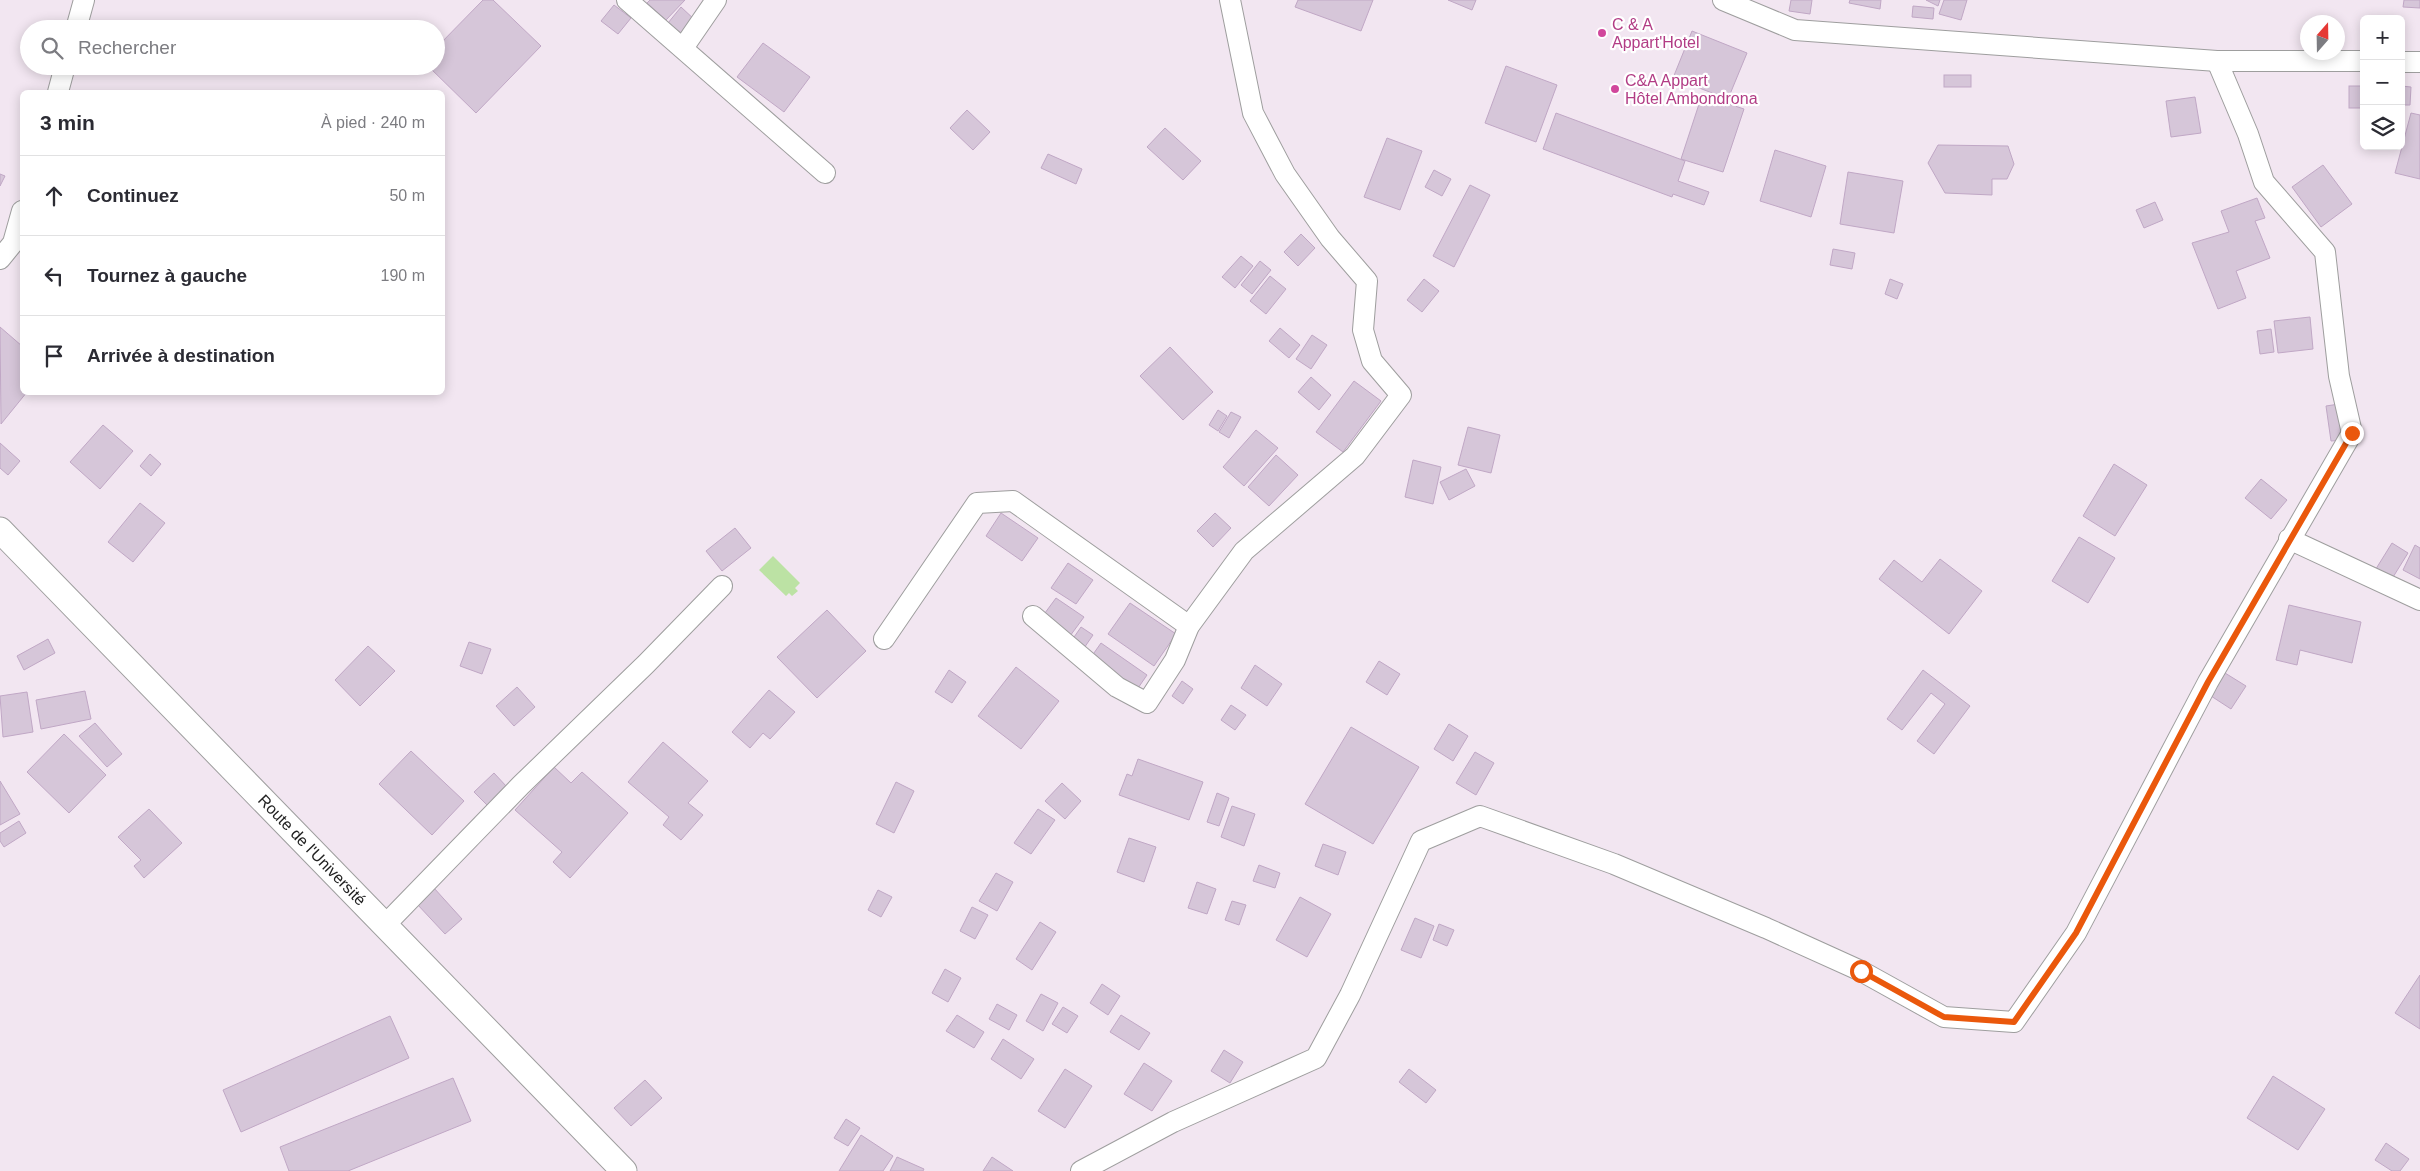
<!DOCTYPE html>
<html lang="fr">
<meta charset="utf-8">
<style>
:root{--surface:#fff;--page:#f7f7f7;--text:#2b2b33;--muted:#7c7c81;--line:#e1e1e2}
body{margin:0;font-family:Arial,sans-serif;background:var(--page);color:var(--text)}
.controls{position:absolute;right:15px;top:15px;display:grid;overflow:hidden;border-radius:8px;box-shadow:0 2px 12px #0003}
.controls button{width:45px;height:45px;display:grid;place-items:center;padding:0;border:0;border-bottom:1px solid var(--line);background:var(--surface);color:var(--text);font:25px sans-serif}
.compass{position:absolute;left:2300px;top:15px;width:45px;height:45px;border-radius:50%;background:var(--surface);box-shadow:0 2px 12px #0003;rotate:20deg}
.stop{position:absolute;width:15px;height:15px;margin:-11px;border:4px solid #ea580c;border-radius:50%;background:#fff}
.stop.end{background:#ea580c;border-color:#fff;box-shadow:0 1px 5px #0008}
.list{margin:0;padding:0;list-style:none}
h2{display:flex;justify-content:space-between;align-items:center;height:65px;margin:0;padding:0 20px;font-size:21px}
h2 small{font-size:16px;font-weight:400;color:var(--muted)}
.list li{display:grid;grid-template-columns:32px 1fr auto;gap:15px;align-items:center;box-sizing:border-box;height:80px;padding:0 20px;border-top:1px solid var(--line)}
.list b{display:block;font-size:19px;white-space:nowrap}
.list em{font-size:16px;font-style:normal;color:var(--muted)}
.icon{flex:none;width:28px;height:28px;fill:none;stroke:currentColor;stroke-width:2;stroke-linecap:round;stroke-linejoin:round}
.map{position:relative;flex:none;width:2420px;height:1171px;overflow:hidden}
.search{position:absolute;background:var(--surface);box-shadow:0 2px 12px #0003;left:20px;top:20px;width:425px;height:55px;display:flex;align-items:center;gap:12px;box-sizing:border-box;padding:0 18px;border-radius:28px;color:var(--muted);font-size:19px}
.panel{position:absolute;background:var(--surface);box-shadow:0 2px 12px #0003;left:20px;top:90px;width:425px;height:305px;border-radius:8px}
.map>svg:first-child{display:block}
</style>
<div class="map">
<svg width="2420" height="1171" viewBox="0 0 2420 1171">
<rect width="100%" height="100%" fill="#f2e6f1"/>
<polygon fill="#bce2a4" points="773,556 800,583 795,588 798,591 792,596 789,593 786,596 759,570"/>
<g fill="#d6c6d9" stroke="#c0a7c5">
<polygon points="483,0 493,0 541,46 476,113 428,66 436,66 436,48"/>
<polygon points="650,0 685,0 666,20 647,3"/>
<polygon points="1298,0 1373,0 1361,31 1295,7"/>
<polygon points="1448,0 1476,0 1472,10"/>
<polygon points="1791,0 1812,0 1810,14 1789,11"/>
<polygon points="1850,0 1881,0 1880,9 1849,3"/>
<polygon points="1926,0 1940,0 1938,6"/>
<polygon points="1944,0 1967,0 1961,20 1939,14"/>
<polygon points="2404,0 2420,0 2420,8 2403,7"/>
<polygon points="614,5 631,18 618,34 601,21"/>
<polygon points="1913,6 1934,8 1933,19 1912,17"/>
<polygon points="681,7 696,21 684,36 668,23"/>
<polygon points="1692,31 1747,53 1728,99 1673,78"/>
<polygon points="763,43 810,77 784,112 737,77"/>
<polygon points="1506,66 1557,85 1536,142 1485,123"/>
<rect x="1944" y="75" width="27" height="12"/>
<rect x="2349" y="86" width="15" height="22"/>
<polygon points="2401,86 2411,87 2410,105 2401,105"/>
<polygon points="1702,95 1744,109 1723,172 1681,159"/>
<polygon points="2195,97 2201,133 2171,137 2166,101"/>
<polygon points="967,110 990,132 973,150 950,128"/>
<polygon points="1556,113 1685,161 1678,181 1709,192 1704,205 1673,194 1672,197 1543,149"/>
<polygon points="2411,113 2420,115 2420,179 2395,173"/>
<polygon points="1165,128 1201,161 1183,180 1147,147"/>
<polygon points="1387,138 1422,151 1400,210 1364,197"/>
<polygon points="1938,145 2008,146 2014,164 2007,179 1992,179 1992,195 1945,193 1928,163"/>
<polygon points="1775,150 1826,166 1811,217 1760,201"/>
<polygon points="1048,154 1082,169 1076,184 1041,168"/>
<polygon points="2323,165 2352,204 2321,227 2292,187"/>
<polygon points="1434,170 1451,179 1442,196 1425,187"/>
<polygon points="1848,172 1903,181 1894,233 1840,224"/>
<polygon points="0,174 5,176 0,186"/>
<polygon points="1470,185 1490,195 1454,267 1433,256"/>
<polygon points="2257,198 2265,218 2255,221 2270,258 2236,271 2246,298 2218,309 2192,243 2229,232 2221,211"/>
<polygon points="2155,202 2163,220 2144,228 2136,210"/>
<polygon points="1301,234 1315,248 1298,266 1284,252"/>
<polygon points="1833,249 1855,253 1852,269 1830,265"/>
<polygon points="1241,256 1253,266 1235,288 1222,277"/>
<polygon points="1260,261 1271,270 1252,294 1241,285"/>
<polygon points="1270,276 1286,289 1266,314 1250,301"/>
<polygon points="1424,279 1439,291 1422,312 1407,300"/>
<polygon points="1890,279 1903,284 1897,299 1885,294"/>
<polygon points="2310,317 2313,349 2278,353 2274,321"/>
<polygon points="0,327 22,346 22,392 27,392 1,424"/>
<polygon points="1280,328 1300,345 1289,358 1269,341"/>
<polygon points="2271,329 2274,352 2260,354 2257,331"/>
<polygon points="1312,335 1327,345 1311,369 1296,359"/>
<polygon points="1170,347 1213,392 1183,420 1140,376"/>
<polygon points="1311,377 1331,395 1319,410 1298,392"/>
<polygon points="1354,381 1381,401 1343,452 1316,432"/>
<polygon points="2339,404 2344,440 2331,441 2326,406"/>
<polygon points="1218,410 1227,416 1218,431 1209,425"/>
<polygon points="1231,412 1241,417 1229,438 1219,432"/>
<polygon points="103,425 133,451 100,489 70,462"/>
<polygon points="1468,427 1500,435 1491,473 1458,465"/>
<polygon points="1256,430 1278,448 1244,486 1223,467"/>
<polygon points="0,443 20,461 8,475 0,468"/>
<polygon points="150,454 161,464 151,476 140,466"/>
<polygon points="1276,455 1298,475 1269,506 1248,487"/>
<polygon points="1413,460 1441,467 1433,504 1405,497"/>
<polygon points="2114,464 2147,485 2115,536 2083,516"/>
<polygon points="1466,469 1475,486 1449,500 1440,482"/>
<polygon points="2261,479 2287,500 2271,519 2245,498"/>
<polygon points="140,503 165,523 133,562 108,542"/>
<polygon points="1001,513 1038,538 1022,561 986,536"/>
<polygon points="1215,513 1231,528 1213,547 1197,531"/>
<polygon points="735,528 751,548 722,571 706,551"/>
<polygon points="2079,537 2115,558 2088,603 2052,581"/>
<polygon points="2392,543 2408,553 2390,582 2374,572"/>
<polygon points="2415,545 2420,548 2420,579 2403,570"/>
<polygon points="1940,559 1982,591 1949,634 1879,579 1894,560 1922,582"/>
<polygon points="1068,563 1093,580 1076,604 1051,588"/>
<polygon points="1056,598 1084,617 1070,636 1042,617"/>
<polygon points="1130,603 1176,634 1154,666 1108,634"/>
<polygon points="2289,605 2361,622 2352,663 2300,650 2297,665 2276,660"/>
<polygon points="827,610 866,651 817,698 777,657"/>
<polygon points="1081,627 1093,635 1082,651 1070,643"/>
<polygon points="48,639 55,653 24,670 17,656"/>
<polygon points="469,642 491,649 482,674 460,666"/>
<polygon points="1101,643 1147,675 1136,691 1089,660"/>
<polygon points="368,646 395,671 360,706 335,680"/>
<polygon points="1379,661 1400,674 1387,695 1366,682"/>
<polygon points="1255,665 1282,684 1267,706 1241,688"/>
<polygon points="1016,667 1059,701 1021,749 978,716"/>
<polygon points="949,670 966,682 952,703 935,692"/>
<polygon points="1923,670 1970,706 1934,754 1917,741 1945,704 1931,693 1902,730 1887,719"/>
<polygon points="2225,673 2246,686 2231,709 2211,696"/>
<polygon points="1182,681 1193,689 1183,704 1172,696"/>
<polygon points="517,687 535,707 514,726 496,706"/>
<polygon points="769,690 795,712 770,739 763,733 750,748 732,732"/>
<polygon points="85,691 91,719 41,729 36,700"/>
<polygon points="27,692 33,732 3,737 0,696"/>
<polygon points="1231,705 1246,715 1235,730 1221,720"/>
<polygon points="95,723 122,754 107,767 79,736"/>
<polygon points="1449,724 1468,736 1453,761 1434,749"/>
<polygon points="1351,727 1419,767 1373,844 1305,804"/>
<polygon points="64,734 106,775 69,813 27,772"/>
<polygon points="663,742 708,781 688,803 703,815 681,840 663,825 669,817 628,782"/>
<polygon points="411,751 464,801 432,835 379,784"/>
<polygon points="1475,752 1494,763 1476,795 1456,783"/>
<polygon points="1138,759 1203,782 1189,820 1119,795 1127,774 1132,776"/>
<polygon points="554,767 571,783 582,772 628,813 570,878 553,862 562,852 515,810"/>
<polygon points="494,773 507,787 487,805 474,792"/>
<polygon points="0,781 20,814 0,825"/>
<polygon points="896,782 914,791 894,833 876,824"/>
<polygon points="1062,783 1081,801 1065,819 1045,801"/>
<polygon points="1217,793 1229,798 1219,826 1207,822"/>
<polygon points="1232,806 1255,814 1244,846 1221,837"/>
<polygon points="149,809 182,843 144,878 134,866 141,860 118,837"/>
<polygon points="1038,809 1055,820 1031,854 1014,843"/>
<polygon points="19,821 26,833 4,847 0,841 0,833"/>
<polygon points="1129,838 1156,847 1144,882 1117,872"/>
<polygon points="1323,844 1346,852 1338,875 1315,866"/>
<polygon points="1259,865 1280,873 1275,888 1253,881"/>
<polygon points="996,873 1013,882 997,911 979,901"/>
<polygon points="1197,882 1216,889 1207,914 1188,908"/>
<polygon points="434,888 462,919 445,934 417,904"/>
<polygon points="878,890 892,897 881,917 868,910"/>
<polygon points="1300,897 1331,914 1307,957 1276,940"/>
<polygon points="1232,901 1246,905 1239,925 1225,920"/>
<polygon points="972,907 988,915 975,939 960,931"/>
<polygon points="1415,918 1434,926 1421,958 1401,950"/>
<polygon points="1040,922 1056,932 1032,970 1016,959"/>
<polygon points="1439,924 1454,930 1447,946 1433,940"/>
<polygon points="945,969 961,978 948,1002 932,993"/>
<polygon points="2420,975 2420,1029 2395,1013"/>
<polygon points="1102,984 1120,996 1108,1015 1090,1003"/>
<polygon points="1041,994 1058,1003 1043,1031 1026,1021"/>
<polygon points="997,1004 1017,1015 1009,1030 989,1019"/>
<polygon points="1063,1007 1078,1016 1067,1033 1052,1024"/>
<polygon points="957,1015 984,1032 974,1048 946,1031"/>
<polygon points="1121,1015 1150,1033 1139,1050 1110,1032"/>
<polygon points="390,1016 409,1058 241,1132 223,1090"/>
<polygon points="1003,1039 1034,1059 1021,1079 991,1059"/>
<polygon points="1224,1050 1243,1062 1230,1083 1211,1071"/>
<polygon points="1144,1063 1172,1081 1152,1111 1124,1094"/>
<polygon points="1065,1069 1092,1086 1065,1128 1038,1111"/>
<polygon points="1409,1069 1436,1090 1426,1103 1399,1082"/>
<polygon points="2273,1076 2325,1109 2298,1150 2247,1118"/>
<polygon points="453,1078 471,1121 348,1171 289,1171 280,1147"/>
<polygon points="645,1080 662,1098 631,1126 614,1108"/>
<polygon points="846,1119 860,1128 848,1146 834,1138"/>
<polygon points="861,1135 893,1156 883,1171 839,1171"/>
<polygon points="2386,1143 2409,1159 2400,1171 2392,1171 2375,1160"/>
<polygon points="897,1157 924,1169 923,1171 890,1171"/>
<polygon points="992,1157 1013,1171 983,1171"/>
</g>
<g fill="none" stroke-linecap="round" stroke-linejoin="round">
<defs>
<g id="minor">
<polyline points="627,0 825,173"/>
<polyline points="1723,0 1795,30 2217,61 2364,61"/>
<polyline points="76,29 84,0"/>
<polyline points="683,48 716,0"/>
<polyline points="2401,62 2420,62"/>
<polyline points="58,92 65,66"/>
<polyline points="0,259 13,243 22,211"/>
<polyline points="2289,539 2420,600"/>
<polyline points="1033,616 1117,687 1147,703 1175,660 1189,626 1244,551 1355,456 1401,395 1372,361 1363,330 1367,281 1330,238 1285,174 1253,113 1230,0"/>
<polyline points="884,639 977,503 1013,501 1189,626"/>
<polyline points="385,925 521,785 646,664 722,586"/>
<polyline points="1081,1171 1173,1122 1316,1058 1350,995 1421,841 1480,816 1614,864 1766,928 1861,971 1944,1017 2014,1022 2076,933 2208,682 2352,433 2339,376 2325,252 2264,182 2248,134 2217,61"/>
</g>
<polyline id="tertiary" points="0,530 624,1171"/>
</defs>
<use href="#minor" stroke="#9e9e9e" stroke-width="22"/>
<use href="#tertiary" stroke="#9e9e9e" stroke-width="27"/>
<use href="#minor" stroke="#fff" stroke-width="20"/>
<use href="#tertiary" stroke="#fff" stroke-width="25"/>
</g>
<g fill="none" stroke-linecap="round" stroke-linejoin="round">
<polyline stroke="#ea580c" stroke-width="6" points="1861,971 1944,1017 2014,1022 2076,933 2208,682 2352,433"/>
</g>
<g fill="#d1479c" stroke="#fff" stroke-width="2">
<circle cx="1602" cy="33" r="5"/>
<circle cx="1615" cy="89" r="5"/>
</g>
<g text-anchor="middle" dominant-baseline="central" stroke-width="4.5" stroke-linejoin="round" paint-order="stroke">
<g font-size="16" fill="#b23c85" stroke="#fff" text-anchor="start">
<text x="1612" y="24">C &amp; A<tspan x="1612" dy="18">Appart'Hotel</tspan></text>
<text x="1625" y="80">C&amp;A Appart<tspan x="1625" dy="18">Hôtel Ambondrona</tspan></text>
</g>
<g font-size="16" fill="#212121" stroke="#fff">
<text transform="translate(312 850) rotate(46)">Route de l'Université</text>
</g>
</g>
</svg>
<div class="controls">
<button>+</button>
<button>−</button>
<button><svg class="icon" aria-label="layers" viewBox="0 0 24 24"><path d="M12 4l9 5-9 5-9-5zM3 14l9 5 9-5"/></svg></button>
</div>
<svg class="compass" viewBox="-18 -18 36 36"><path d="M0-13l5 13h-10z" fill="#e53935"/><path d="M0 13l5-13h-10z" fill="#7c7c81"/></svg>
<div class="stop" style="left:1861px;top:971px"></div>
<div class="stop end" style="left:2352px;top:433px"></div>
<div class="search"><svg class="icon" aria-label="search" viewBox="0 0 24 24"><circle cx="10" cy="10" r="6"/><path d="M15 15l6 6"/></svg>Rechercher</div>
<section class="panel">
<h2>3 min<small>À pied · 240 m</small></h2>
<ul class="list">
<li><svg class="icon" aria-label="ahead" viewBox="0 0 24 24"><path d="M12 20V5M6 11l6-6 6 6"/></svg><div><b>Continuez</b></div><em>50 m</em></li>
<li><svg class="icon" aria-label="left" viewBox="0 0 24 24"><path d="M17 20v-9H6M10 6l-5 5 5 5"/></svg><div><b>Tournez à gauche</b></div><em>190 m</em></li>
<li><svg class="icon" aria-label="arrive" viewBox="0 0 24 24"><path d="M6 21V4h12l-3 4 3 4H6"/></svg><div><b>Arrivée à destination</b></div></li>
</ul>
</section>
</div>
